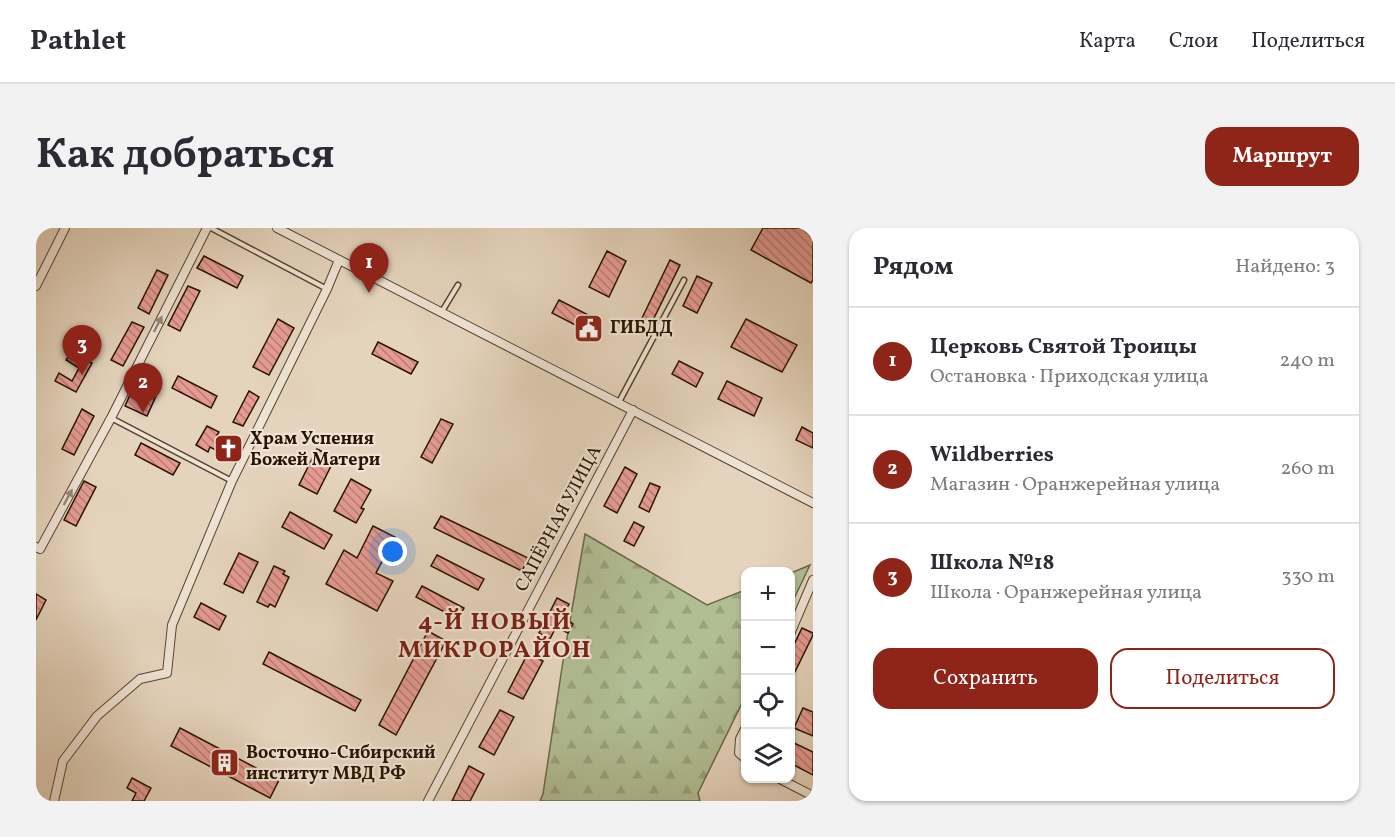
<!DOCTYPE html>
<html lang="ru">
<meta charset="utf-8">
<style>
:root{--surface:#fff;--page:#f2f2f3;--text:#2b2b33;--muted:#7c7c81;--line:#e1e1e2;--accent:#8f2418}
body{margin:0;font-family:Vollkorn,serif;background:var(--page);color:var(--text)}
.controls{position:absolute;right:18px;bottom:18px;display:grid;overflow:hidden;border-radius:12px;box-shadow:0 2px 4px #0004}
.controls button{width:54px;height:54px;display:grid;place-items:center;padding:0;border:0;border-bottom:2px solid var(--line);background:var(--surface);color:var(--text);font:30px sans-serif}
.you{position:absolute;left:357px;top:324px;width:21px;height:21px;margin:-15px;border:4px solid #fff;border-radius:50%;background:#1a73e8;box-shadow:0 0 0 9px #1a73e833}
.badge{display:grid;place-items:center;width:39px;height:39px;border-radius:50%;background:var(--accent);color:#fff;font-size:20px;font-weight:700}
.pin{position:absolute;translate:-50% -50px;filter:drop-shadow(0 2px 3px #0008)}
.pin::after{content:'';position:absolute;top:32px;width:21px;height:18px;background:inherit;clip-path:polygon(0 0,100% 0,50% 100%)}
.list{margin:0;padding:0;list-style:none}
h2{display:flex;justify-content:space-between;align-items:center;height:78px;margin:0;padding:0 24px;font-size:26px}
h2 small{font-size:20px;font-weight:400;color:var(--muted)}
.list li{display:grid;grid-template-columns:39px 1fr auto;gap:18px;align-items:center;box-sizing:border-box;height:108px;padding:0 24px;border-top:2px solid var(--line)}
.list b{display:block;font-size:22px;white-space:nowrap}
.list p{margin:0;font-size:20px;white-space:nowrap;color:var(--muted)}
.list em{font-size:20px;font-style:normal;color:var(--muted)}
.actions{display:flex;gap:12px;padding:18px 24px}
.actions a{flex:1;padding:14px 0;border:2px solid var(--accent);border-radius:18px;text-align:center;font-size:21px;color:var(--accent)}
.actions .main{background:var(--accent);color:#fff}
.icon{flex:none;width:33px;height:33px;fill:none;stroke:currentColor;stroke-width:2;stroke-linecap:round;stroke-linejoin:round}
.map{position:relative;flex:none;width:777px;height:573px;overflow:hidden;border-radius:18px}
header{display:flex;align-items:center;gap:36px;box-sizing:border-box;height:84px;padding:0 30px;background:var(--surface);border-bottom:2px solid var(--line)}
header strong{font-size:28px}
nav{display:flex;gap:33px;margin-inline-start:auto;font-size:21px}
.intro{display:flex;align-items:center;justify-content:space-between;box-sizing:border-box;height:144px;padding:0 36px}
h1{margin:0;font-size:42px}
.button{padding:15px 27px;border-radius:18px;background:var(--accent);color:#fff;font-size:21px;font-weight:700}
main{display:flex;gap:36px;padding:0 36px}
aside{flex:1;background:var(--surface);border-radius:18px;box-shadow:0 2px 4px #0004}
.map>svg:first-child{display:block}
</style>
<header>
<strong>Pathlet</strong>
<nav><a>Карта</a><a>Слои</a><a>Поделиться</a></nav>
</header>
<div class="intro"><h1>Как добраться</h1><a class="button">Маршрут</a></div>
<main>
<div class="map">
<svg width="777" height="573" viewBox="0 0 777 573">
<defs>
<pattern id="forest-firs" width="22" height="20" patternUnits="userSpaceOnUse" patternTransform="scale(1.5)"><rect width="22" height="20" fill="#b1bd93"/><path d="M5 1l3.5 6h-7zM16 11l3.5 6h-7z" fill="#98a27d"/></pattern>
<pattern id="building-back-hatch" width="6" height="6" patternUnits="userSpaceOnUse" patternTransform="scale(1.5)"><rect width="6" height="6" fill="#e59b92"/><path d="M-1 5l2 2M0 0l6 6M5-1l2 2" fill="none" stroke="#ba7d75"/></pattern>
</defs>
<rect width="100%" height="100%" fill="#e5d4bd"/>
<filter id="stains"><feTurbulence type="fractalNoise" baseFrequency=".00333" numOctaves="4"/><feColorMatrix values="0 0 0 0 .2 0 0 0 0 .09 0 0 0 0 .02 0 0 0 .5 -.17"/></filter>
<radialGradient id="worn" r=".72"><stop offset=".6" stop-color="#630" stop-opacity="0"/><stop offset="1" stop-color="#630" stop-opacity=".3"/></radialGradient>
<g fill="url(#forest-firs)" stroke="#6c684a" stroke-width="1.5">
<polygon points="549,306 671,377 709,362 709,469 662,565 664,573 504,573 507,566 527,433"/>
<polygon points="774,337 755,377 755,345"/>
</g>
<g fill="url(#building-back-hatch)" stroke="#281300" stroke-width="1.5">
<polygon points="727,0 773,0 777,3 777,52 775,55 715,22"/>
<polygon points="571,23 590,33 573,69 553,59"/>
<polygon points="168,28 207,48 201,60 161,40"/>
<polygon points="634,32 644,37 616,94 606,90"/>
<polygon points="121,42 132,47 113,86 102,80"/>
<polygon points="661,48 676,55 661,85 647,78"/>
<polygon points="152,58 164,63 144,103 132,97"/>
<polygon points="523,72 560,91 553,104 516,85"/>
<polygon points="242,91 258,100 233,147 217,139"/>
<polygon points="710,91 761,117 746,144 695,119"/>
<polygon points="96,94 108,99 87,138 75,132"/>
<polygon points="342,114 382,134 375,146 336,126"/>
<polygon points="35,124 56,135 40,164 19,153 23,145 36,153 43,140 30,132"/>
<polygon points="643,133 667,145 660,159 636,146"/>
<polygon points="142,148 181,168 175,180 136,160"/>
<polygon points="691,153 726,170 718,188 682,171"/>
<polygon points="98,158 120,168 111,188 89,178"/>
<polygon points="213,163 223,169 207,198 197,194"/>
<polygon points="46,181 58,188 38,227 26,221"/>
<polygon points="405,191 417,196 396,235 385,229"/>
<polygon points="171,198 183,204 181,207 200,217 193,229 174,219 172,224 160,217"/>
<polygon points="766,199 777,205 777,220 760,212"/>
<polygon points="105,215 144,235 137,247 99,227"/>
<polygon points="281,221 299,230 281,266 263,257"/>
<polygon points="589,239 601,246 581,285 568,278"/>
<polygon points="315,251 335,262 325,280 328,281 320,295 298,283"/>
<polygon points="48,253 60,259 40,298 28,292"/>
<polygon points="614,255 624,259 613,284 603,279"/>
<polygon points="254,284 296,307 288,321 246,299"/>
<polygon points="405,288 492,330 486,343 398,300"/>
<polygon points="598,294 608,299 598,318 588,313"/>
<polygon points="337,298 359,309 340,345 357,353 341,383 290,356 308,322 321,330"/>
<polygon points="203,325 222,334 207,365 188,356"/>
<polygon points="401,327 448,351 442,362 395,338"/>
<polygon points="238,338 249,343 247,346 253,349 239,379 234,376 232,379 221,374"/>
<polygon points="386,358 428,380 422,391 380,369"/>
<polygon points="0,366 10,372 0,392"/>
<polygon points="521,370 533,376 526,389 537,396 532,405 520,399 514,411 503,405"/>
<polygon points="165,375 190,388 183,402 158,389"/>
<polygon points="766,400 777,405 777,407 754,454 754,425"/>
<polygon points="392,403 410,413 360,507 343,497"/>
<polygon points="233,424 325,472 319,483 227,436"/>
<polygon points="492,425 507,433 487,471 472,464"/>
<polygon points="767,480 777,484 777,508 758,500"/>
<polygon points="464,482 478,489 458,527 443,519"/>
<polygon points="144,500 243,552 234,570 135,518"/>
<polygon points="754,513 777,524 777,547 754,535"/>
<polygon points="433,538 448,546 434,573 416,573"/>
<polygon points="96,550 115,560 108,573 96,573 100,565 91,560"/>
</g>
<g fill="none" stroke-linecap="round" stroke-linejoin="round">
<defs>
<g id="lane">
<polyline points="175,0 291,61"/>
<polyline points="405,85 422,57"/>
<polyline points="583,174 648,52"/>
<polyline points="75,190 196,253"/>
</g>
<g id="street">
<polyline points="241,0 777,275"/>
<polyline points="0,58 29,0"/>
<polyline points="0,319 4,321 75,190 171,0"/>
<polyline points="754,406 777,352"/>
<polyline points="710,499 704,511 703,525 710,531"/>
<polyline points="742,550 777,568"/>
<polyline points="18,573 27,533 61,488 104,451 131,445 136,397 196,253 291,61 303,32"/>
<polyline points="392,573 597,182"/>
</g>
</defs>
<use href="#lane" stroke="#57432f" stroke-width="7"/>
<use href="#street" stroke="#57432f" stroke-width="10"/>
<use href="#lane" stroke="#eee3d4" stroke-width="4"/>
<use href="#street" stroke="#eee3d4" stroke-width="8"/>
</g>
<defs><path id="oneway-solid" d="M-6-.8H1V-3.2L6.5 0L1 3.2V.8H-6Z" transform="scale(1.5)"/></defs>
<g fill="#958575">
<use href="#oneway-solid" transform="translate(122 96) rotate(-63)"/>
<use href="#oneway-solid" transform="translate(32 269) rotate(-62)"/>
</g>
<defs>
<symbol id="civic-square" viewBox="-11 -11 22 22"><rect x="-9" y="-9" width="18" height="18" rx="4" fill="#8f2418" stroke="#eee3d4"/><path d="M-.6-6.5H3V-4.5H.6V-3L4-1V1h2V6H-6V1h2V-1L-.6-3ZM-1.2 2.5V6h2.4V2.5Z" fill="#fff"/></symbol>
<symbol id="church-square" viewBox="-11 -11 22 22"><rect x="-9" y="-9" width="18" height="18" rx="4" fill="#8f2418" stroke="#eee3d4"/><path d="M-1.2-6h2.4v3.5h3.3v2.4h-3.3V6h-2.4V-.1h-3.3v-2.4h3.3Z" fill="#fff"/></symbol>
<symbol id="building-square" viewBox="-11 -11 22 22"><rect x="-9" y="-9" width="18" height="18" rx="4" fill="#8f2418" stroke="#eee3d4"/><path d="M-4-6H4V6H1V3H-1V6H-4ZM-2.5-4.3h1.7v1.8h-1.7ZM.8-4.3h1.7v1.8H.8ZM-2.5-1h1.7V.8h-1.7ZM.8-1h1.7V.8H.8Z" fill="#fff"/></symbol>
</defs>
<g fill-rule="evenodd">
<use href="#civic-square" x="536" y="84" width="33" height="33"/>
<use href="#church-square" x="176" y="204" width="33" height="33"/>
<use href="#building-square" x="172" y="518" width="33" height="33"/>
</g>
<g text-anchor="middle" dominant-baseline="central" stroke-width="4.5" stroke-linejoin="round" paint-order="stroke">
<g font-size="18" font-weight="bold" fill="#281300" stroke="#eee3d4" text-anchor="start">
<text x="574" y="100">ГИБДД</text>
<text x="214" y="211">Храм Успения<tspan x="214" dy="21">Божей Матери</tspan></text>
<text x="210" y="525">Восточно-Сибирский<tspan x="210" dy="21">институт МВД РФ</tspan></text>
</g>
<g font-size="18" fill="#281300" stroke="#eee3d4">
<text transform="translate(523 291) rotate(-62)">САПЁРНАЯ УЛИЦА</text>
</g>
<g font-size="24" font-weight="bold" letter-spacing="1.5" fill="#7a1f14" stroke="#eee3d4">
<text x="459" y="395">4-Й НОВЫЙ<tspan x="459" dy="28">МИКРОРАЙОН</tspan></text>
</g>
</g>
<rect width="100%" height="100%" filter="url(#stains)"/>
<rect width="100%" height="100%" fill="url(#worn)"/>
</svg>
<div class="controls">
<button>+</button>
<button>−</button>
<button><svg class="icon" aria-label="locate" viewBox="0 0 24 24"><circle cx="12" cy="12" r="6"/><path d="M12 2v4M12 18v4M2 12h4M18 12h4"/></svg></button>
<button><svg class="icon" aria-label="layers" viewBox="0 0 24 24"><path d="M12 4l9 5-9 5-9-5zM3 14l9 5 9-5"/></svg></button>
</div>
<div class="you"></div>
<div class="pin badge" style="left:333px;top:65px">1</div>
<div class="pin badge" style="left:107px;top:185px">2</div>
<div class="pin badge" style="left:46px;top:147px">3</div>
</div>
<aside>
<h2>Рядом<small>Найдено: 3</small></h2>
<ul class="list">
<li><span class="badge">1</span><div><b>Церковь Святой Троицы</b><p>Остановка · Приходская улица</p></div><em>240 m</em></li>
<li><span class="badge">2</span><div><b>Wildberries</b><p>Магазин · Оранжерейная улица</p></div><em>260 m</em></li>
<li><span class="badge">3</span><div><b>Школа №18</b><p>Школа · Оранжерейная улица</p></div><em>330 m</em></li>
</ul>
<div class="actions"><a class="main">Сохранить</a><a>Поделиться</a></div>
</aside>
</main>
